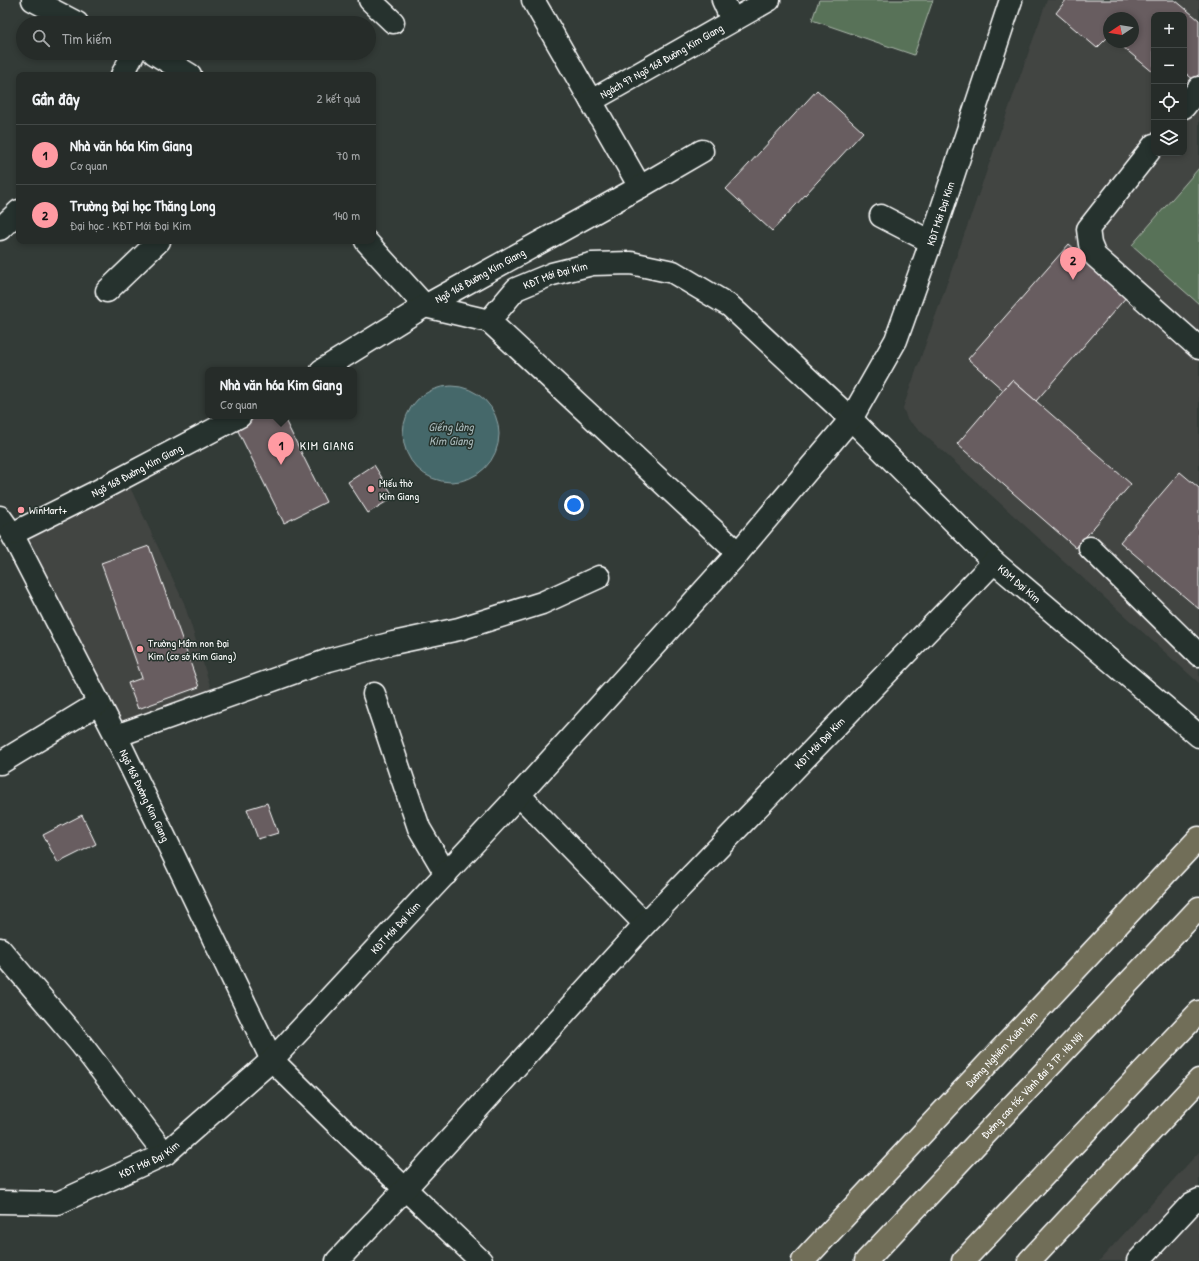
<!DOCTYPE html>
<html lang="vi">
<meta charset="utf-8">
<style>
:root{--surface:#262c29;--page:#323835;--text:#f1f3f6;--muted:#a4a7a8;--line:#424846;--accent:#ff9aa2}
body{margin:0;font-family:"Patrick Hand",sans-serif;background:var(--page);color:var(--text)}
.controls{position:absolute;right:12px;top:12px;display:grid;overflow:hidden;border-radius:8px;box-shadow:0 2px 6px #0003}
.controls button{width:36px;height:36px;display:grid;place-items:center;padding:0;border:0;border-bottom:1px solid var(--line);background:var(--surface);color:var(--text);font:20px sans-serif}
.compass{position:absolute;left:1103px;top:12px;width:36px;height:36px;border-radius:50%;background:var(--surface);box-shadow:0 2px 6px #0003;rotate:258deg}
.you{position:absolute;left:574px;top:505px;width:14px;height:14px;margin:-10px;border:3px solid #fff;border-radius:50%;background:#1a73e8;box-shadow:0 0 0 6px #1a73e833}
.badge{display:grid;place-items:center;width:26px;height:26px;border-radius:50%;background:var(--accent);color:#111;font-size:13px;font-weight:700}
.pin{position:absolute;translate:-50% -33px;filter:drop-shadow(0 1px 2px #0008)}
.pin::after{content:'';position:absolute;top:21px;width:14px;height:12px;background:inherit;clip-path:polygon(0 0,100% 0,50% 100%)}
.popup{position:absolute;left:205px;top:367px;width:152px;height:52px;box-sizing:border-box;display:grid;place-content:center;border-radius:8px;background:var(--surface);filter:drop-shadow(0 1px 3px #0005);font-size:13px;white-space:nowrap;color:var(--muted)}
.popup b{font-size:15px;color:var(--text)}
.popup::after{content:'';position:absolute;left:50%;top:100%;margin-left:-8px;border:8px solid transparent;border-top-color:var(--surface)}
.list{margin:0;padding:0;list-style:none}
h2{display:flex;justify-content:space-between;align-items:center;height:52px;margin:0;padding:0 16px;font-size:17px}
h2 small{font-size:13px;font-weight:400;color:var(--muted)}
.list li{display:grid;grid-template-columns:26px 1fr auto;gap:12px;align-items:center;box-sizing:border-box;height:60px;padding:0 16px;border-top:1px solid var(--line)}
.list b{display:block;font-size:15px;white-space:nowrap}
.list p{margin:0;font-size:13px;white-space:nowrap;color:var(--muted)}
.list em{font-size:13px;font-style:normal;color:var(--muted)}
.icon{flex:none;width:22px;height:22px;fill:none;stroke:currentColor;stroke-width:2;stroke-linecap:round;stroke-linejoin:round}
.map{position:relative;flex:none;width:1199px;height:1261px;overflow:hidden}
.search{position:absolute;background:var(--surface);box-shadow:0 2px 6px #0003;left:16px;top:16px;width:360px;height:44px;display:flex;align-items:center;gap:10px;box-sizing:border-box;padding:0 14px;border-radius:22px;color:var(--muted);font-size:15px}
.panel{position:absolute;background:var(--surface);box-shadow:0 2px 6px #0003;left:16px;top:72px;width:360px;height:172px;border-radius:8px}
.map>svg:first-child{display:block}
</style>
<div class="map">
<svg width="1199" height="1261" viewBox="0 0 1199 1261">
<rect width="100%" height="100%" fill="#333b37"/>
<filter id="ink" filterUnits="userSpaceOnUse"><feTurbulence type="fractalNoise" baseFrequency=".025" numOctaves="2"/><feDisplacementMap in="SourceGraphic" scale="8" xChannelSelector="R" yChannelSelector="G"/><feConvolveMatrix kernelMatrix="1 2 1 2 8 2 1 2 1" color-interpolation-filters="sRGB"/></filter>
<g filter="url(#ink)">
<g fill="#434543" fill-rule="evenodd">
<path d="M 1047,0 L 1199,0 L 1199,683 L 907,419 L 903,408 ZM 1154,15 L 1184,15 L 1184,153 L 1154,153 ZM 1109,18 L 1133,18 L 1133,42 L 1109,42 Z"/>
<polygon points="128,483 184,603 213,695 119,727 28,536"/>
<polygon points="1199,1152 1199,1261 1099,1261"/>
</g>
<g fill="#597258" stroke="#acb8ac">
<polygon points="819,0 933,0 914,55 812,20"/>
<polygon points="1199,168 1199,304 1132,245"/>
</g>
<circle fill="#45686b" stroke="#8fa4a6" cx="451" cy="434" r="48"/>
<g fill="#685d60" stroke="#fff">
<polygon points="1066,0 1175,0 1199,20 1199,74 1194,80 1184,72 1184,15 1154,15 1154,73 1117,42 1133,42 1133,18 1109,18 1109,36 1097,48 1056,13"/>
<polygon points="817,90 863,132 772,231 726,189"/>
<polygon points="1069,244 1128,295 1036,401 1012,380 1003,390 968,359"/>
<polygon points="1012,380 1131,484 1076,548 957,444"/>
<polygon points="258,416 283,416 326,502 284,523 236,427"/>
<polygon points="374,465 394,497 368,513 348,482"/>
<polygon points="1180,472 1199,488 1199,609 1120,542"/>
<polygon points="149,546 199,687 138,709 128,683 142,678 101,563"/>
<polygon points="267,803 278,833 258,839 247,809"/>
<polygon points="82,815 96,844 58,863 43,835"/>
</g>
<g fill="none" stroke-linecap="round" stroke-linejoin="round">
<defs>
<g id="minor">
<polyline points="33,0 77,23"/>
<polyline points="370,0 393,22"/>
<polyline points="533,0 591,101"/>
<polyline points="723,0 732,20"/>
<polyline points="154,53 190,75"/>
<polyline points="122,75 134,53"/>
<polyline points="1184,107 1199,88"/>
<polyline points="1154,145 1088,229 1090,244 1095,256 1199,348"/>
<path id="s1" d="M 640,187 L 591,101 L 769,0"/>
<polyline points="881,216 931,242"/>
<polyline points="0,229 19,211"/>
<polyline points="366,241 425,306"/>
<polyline points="107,291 159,241"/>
<polyline points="425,306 489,321"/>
<path id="s2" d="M 322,370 L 425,306 L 640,187 L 702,151"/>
<path id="s3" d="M 0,517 L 12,534 L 116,736 L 272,1060 L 340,1127 L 481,1261"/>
<path id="s4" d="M 12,534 L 96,492 L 240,416"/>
<polyline points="1090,548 1199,655"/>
<path id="s5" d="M 738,553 L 489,321 L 516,289 L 552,274 L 592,264 L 631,263 L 673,272 L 730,306 L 851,419 L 994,562 L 1199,736"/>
<polyline points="374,694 419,828 446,874"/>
<polyline points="116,736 329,660 393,643 459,629 542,603 599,577"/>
<polyline points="0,763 99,703"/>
<polyline points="519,795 645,924"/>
<polyline points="0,949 81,1044 165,1154"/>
<path id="s6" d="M 0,1202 L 58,1203 L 165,1154 L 272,1060 L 519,795 L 738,553 L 851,419 L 896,340 L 931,242 L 1011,0"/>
<path id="s7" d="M 337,1261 L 405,1189 L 645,924 L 994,562"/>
<polyline points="1138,1261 1191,1204 1199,1200"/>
</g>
<g id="major">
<path id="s8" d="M 803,1261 L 1199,838"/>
<polyline points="1029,1261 1199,1080"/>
</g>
<g id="highway">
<path id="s9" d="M 866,1261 L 1199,908"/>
<polyline points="963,1261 1199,1012"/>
</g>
</defs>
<use href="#minor" stroke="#fff" stroke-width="25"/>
<use href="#major" stroke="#fff" stroke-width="25"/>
<use href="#highway" stroke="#fff" stroke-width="25"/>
<use href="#minor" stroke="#26332d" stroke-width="22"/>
<use href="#major" stroke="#716e59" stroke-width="22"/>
<use href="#highway" stroke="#716e59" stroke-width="22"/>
</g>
</g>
<g fill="#ff9aa2" stroke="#26332d" stroke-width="1.5">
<circle cx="371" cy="489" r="4"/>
<circle cx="21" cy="510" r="4"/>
<circle cx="140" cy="649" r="4"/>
</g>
<g text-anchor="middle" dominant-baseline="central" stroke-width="3" stroke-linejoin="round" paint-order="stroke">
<g font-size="11" fill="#fff" stroke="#26332d">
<text stroke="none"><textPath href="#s1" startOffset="180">Ngách 97 Ngõ 168 Đường Kim Giang</textPath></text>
<text stroke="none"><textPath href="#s6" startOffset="1407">KĐT Mới Đại Kim</textPath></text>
<text stroke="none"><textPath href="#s2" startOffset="184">Ngõ 168 Đường Kim Giang</textPath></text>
<text stroke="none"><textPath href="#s5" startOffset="424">KĐT Mới Đại Kim</textPath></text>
<text stroke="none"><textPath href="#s4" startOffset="140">Ngõ 168 Đường Kim Giang</textPath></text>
<text stroke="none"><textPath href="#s5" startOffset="1012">KĐM Đại Kim</textPath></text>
<text stroke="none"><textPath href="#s7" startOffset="708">KĐT Mới Đại Kim</textPath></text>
<text stroke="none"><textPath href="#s3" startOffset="314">Ngõ 168 Đường Kim Giang</textPath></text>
<text stroke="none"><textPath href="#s6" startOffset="499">KĐT Mới Đại Kim</textPath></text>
<text stroke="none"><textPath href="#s8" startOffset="290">Đường Nghiêm Xuân Yêm</textPath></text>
<text stroke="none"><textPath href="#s9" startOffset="242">Đường cao tốc Vành đai 3 TP. Hà Nội</textPath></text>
<text stroke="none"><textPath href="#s6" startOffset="159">KĐT Mới Đại Kim</textPath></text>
</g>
<g font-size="11" fill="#fff" stroke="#26332d" text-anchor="start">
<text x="379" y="483">Miếu thờ<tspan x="379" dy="13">Kim Giang</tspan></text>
<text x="29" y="510">WinMart+</text>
<text x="148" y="643">Trường Mầm non Đại<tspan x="148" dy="13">Kim (cơ sở Kim Giang)</tspan></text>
</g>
<g font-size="12" font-style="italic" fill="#abbbbc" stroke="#26332d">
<text x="451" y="426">Giếng làng<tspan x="451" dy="14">Kim Giang</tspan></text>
</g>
<g font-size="12" letter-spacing="1" fill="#fff" stroke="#26332d">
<text x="327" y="445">KIM GIANG</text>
</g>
</g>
</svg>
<div class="controls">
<button>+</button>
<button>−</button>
<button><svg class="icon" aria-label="locate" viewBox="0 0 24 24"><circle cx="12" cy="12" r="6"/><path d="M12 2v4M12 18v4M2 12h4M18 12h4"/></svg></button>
<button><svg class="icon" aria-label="layers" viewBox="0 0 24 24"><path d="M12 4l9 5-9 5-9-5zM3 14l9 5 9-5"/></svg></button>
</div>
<svg class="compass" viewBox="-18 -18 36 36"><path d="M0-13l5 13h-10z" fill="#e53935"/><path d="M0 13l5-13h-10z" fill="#a4a7a8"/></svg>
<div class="you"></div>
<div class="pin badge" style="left:281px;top:465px">1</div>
<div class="popup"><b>Nhà văn hóa Kim Giang</b>Cơ quan</div>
<div class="pin badge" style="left:1073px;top:280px">2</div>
<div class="search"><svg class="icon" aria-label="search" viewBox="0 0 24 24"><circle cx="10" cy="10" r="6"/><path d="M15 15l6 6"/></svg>Tìm kiếm</div>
<section class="panel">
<h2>Gần đây<small>2 kết quả</small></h2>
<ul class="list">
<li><span class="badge">1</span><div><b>Nhà văn hóa Kim Giang</b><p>Cơ quan</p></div><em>70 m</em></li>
<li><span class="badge">2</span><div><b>Trường Đại học Thăng Long</b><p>Đại học · KĐT Mới Đại Kim</p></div><em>140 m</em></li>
</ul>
</section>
</div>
